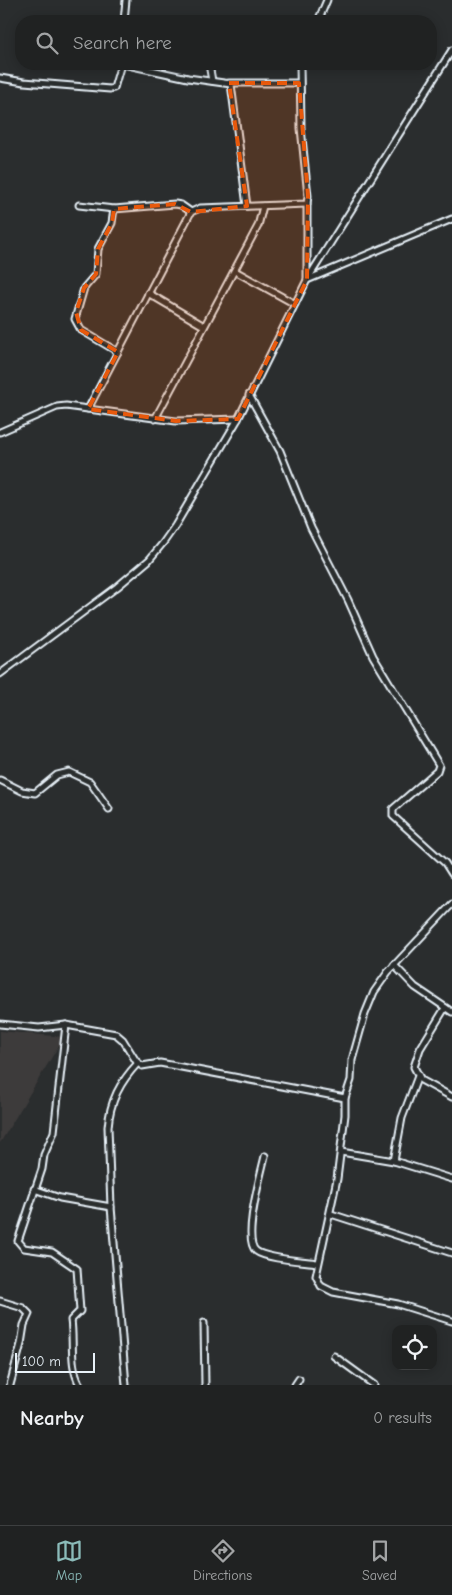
<!DOCTYPE html>
<style>
:root{--surface:#202222;--page:#2d2f2f;--text:#f1f3f6;--muted:#a2a4a5;--line:#3d3f40;--accent:#8bbbb9}
body{margin:0;font-family:"Comic Neue",sans-serif;background:var(--page);color:var(--text)}
.controls{position:absolute;right:15px;bottom:15px;display:grid;overflow:hidden;border-radius:10px;box-shadow:0 2px 12px #0003}
.controls button{width:45px;height:45px;display:grid;place-items:center;padding:0;border:0;border-bottom:1px solid var(--line);background:var(--surface);color:var(--text);font:25px sans-serif}
.scale{position:absolute;left:15px;bottom:12px;width:80px;box-sizing:border-box;padding-left:5px;border:2px solid #e8f1f8;border-top:0;font-size:14px;line-height:18px;white-space:nowrap;color:#e8f1f8;-webkit-text-stroke:4px #2a2d2e;paint-order:stroke}
.list{margin:0;padding:0;list-style:none}
h2{display:flex;justify-content:space-between;align-items:center;height:65px;margin:0;padding:0 20px;font-size:21px}
h2 small{font-size:16px;font-weight:400;color:var(--muted)}
.icon{flex:none;width:28px;height:28px;fill:none;stroke:currentColor;stroke-width:2;stroke-linecap:round;stroke-linejoin:round}
.map{position:relative;flex:none;width:452px;height:1385px;overflow:hidden}
.search{position:absolute;background:var(--surface);box-shadow:0 2px 12px #0003;left:15px;right:15px;top:15px;height:55px;display:flex;align-items:center;gap:12px;box-sizing:border-box;padding:0 18px;border-radius:20px;color:var(--muted);font-size:19px}
.sheet{height:140px;background:var(--surface)}
nav{display:flex;justify-content:space-around;align-items:center;box-sizing:border-box;height:70px;border-top:1px solid var(--line);background:var(--surface);font-size:14px;color:var(--muted)}
nav a{display:grid;justify-items:center;gap:2px}
nav .on{color:var(--accent)}
.map>svg:first-child{display:block}
</style>
<div class="map">
<svg width="452" height="1385" viewBox="0 0 452 1385">
<rect width="100%" height="100%" fill="#2a2d2e"/>
<filter id="ink" filterUnits="userSpaceOnUse"><feTurbulence type="fractalNoise" baseFrequency=".02" numOctaves="2"/><feDisplacementMap in="SourceGraphic" scale="10" xChannelSelector="R" yChannelSelector="G"/><feConvolveMatrix kernelMatrix="1 2 1 2 8 2 1 2 1" color-interpolation-filters="sRGB"/></filter>
<g filter="url(#ink)">
<polygon fill="#3e3b3b" points="0,1031 64,1037 0,1143"/>
<g fill="none" stroke-linecap="round" stroke-linejoin="round">
<defs>
<g id="street">
<polyline points="124,21 126,0"/>
<polyline points="318,21 327,0"/>
<polyline points="123,64 188,78 231,84 247,206"/>
<polyline points="209,64 212,81"/>
<polyline points="0,78 24,82 110,89 114,88 121,64"/>
<polyline points="229,83 299,83"/>
<polyline points="307,204 307,280 452,219"/>
<polyline points="79,205 114,209 175,204 181,205 191,212"/>
<polyline points="114,209 112,223 98,249 96,274 84,288 75,319 81,330 118,352"/>
<polyline points="235,271 295,304"/>
<polyline points="148,293 204,326"/>
<polyline points="249,395 280,451 311,528 348,600 373,656 439,765 437,771 393,809 393,816 445,863 452,874"/>
<polyline points="88,409 191,212 200,208 307,204 308,196 301,128 300,64"/>
<polyline points="155,419 258,226 263,206"/>
<polyline points="0,432 57,407 66,406 176,421 238,419"/>
<polyline points="0,674 117,587 149,560 163,543 175,526 238,419 307,280 452,50"/>
<polyline points="0,780 22,791 35,793 57,775 69,772 90,782 109,809"/>
<polyline points="452,904 388,972 374,992 365,1014 352,1060 351,1080 345,1098 345,1115 337,1179 316,1276 321,1286 333,1292 398,1304 452,1321"/>
<polyline points="394,965 415,987 452,1012"/>
<polyline points="445,1008 420,1049 414,1067 421,1080 452,1097"/>
<polyline points="0,1024 39,1028 66,1025 116,1034 123,1040 136,1061 142,1066 160,1063 345,1098"/>
<path d="M 66,1025 L 54,1132 L 44,1155 L 42,1169 L 18,1241 L 24,1248 L 52,1252 L 77,1269 L 80,1311 L 71,1320 C 74,1341 69,1366 80,1385"/>
<polyline points="341,1152 394,1161 452,1179"/>
<path d="M 265,1156 C 261,1174 242,1240 256,1251 C 266,1259 304,1261 317,1263"/>
<polyline points="394,1161 402,1118 418,1076"/>
<polyline points="34,1189 60,1198 111,1207"/>
<polyline points="331,1214 452,1253"/>
<polyline points="0,1301 23,1308 29,1314 24,1325 21,1344 10,1385"/>
<polyline points="204,1323 205,1385"/>
<polyline points="334,1356 374,1385"/>
<path d="M 126,1385 L 111,1207 L 108,1127 C 110,1101 120,1082 138,1063"/>
<polyline points="295,1385 299,1379"/>
</g>
</defs>
<use href="#street" stroke="#e8f1f8" stroke-width="9"/>
<use href="#street" stroke="#2a2d2e" stroke-width="5"/>
</g>
</g>
<path fill="#e8590c" fill-opacity="0.2" stroke="#e8590c" stroke-width="4" stroke-dasharray="10 6" stroke-linejoin="round" d="M 229,83 L 299,83 L 308,196 L 307,280 L 238,419 L 176,421 L 88,409 L 118,352 L 81,330 L 76,312 L 84,288 L 96,274 L 98,249 L 112,223 L 114,209 L 175,204 L 191,212 L 247,206 Z"/>
</svg>
<div class="controls">
<button><svg class="icon" aria-label="locate" viewBox="0 0 24 24"><circle cx="12" cy="12" r="6"/><path d="M12 2v4M12 18v4M2 12h4M18 12h4"/></svg></button>
</div>
<div class="scale">100 m</div>
<div class="search"><svg class="icon" aria-label="search" viewBox="0 0 24 24"><circle cx="10" cy="10" r="6"/><path d="M15 15l6 6"/></svg>Search here</div>
</div>
<section class="sheet">
<h2>Nearby<small>0 results</small></h2>
<ul class="list">
</ul>
</section>
<nav>
<a class="on"><svg class="icon" aria-label="map" viewBox="0 0 24 24"><path d="M3 6l6-2 6 2 6-2v14l-6 2-6-2-6 2zM9 4v14M15 6v14"/></svg>Map</a>
<a><svg class="icon" aria-label="directions" viewBox="0 0 24 24"><path d="M12 3l9 9-9 9-9-9zM9 14v-3h6M13 9l2 2-2 2"/></svg>Directions</a>
<a><svg class="icon" aria-label="saved" viewBox="0 0 24 24"><path d="M7 4h10v16l-5-4-5 4z"/></svg>Saved</a>
</nav>
